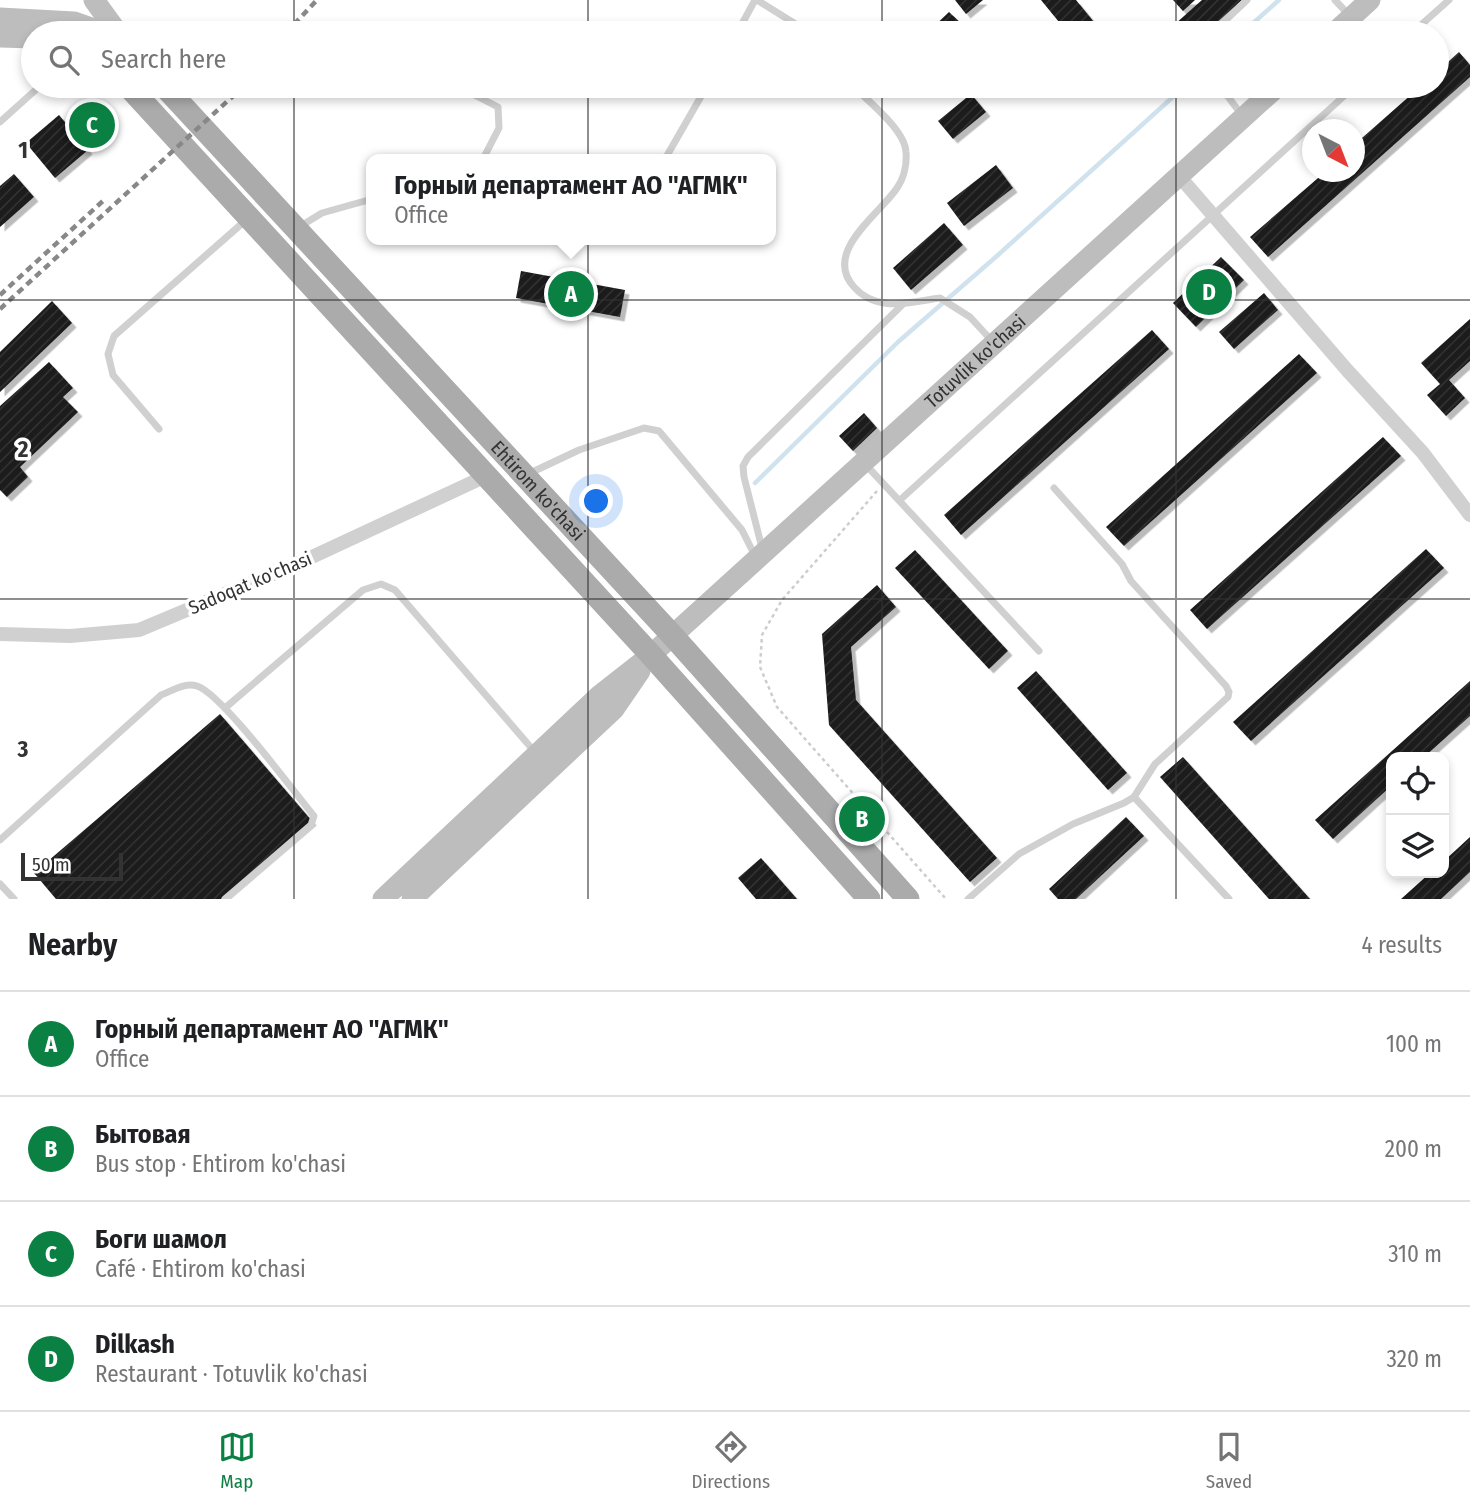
<!DOCTYPE html>
<meta charset="utf-8">
<style>
:root{--surface:#fff;--page:#f6f6f6;--text:#202124;--muted:#757577;--line:#e0e0e0;--accent:#0b8043}
body{margin:0;font-family:"Fira Sans Condensed",sans-serif;background:var(--page);color:var(--text)}
.controls{position:absolute;right:21px;bottom:21px;display:grid;overflow:hidden;border-radius:14px;box-shadow:0 4px 10px #0003}
.controls button{width:63px;height:63px;display:grid;place-items:center;padding:0;border:0;border-bottom:2px solid var(--line);background:var(--surface);color:var(--text);font:35px sans-serif}
.compass{position:absolute;left:1302px;top:119px;width:63px;height:63px;border-radius:50%;background:var(--surface);box-shadow:0 4px 10px #0003;rotate:138deg}
.scale{position:absolute;left:21px;bottom:18px;width:102px;box-sizing:border-box;padding-left:7px;border:4px solid #333;border-top:0;font-size:19px;line-height:24px;white-space:nowrap;color:#333;-webkit-text-stroke:5px #fff;paint-order:stroke}
.you{position:absolute;left:597px;top:502px;width:24px;height:24px;margin:-18px;border:5px solid #fff;border-radius:50%;background:#1a73e8;box-shadow:0 0 0 10px #1a73e833}
.badge{display:grid;place-items:center;width:46px;height:46px;border-radius:50%;background:var(--accent);color:#fff;font-size:23px;font-weight:700}
.pin{position:absolute;translate:-50% -50%;border:4px solid #fff;box-shadow:0 2px 7px #0006}
.popup{position:absolute;left:366px;top:154px;width:410px;height:91px;box-sizing:border-box;display:grid;place-content:center;border-radius:14px;background:var(--surface);filter:drop-shadow(0 2px 5px #0005);font-size:23px;white-space:nowrap;color:var(--muted)}
.popup b{font-size:26px;color:var(--text)}
.popup::after{content:'';position:absolute;left:50%;top:100%;margin-left:-14px;border:14px solid transparent;border-top-color:var(--surface)}
.list{margin:0;padding:0;list-style:none}
h2{display:flex;justify-content:space-between;align-items:center;height:91px;margin:0;padding:0 28px;font-size:30px}
h2 small{font-size:23px;font-weight:400;color:var(--muted)}
.list li{display:grid;grid-template-columns:46px 1fr auto;gap:21px;align-items:center;box-sizing:border-box;height:105px;padding:0 28px;border-top:2px solid var(--line)}
.list b{display:block;font-size:26px;white-space:nowrap}
.list p{margin:0;font-size:23px;white-space:nowrap;color:var(--muted)}
.list em{font-size:23px;font-style:normal;color:var(--muted)}
.icon{flex:none;width:38px;height:38px;fill:none;stroke:currentColor;stroke-width:2;stroke-linecap:round;stroke-linejoin:round}
.map{position:relative;flex:none;width:1470px;height:899px;overflow:hidden}
.search{position:absolute;background:var(--surface);box-shadow:0 4px 10px #0003;left:21px;right:21px;top:21px;height:77px;display:flex;align-items:center;gap:18px;box-sizing:border-box;padding:0 24px;border-radius:38px;color:var(--muted);font-size:26px}
.sheet{height:511px;background:var(--surface)}
nav{display:flex;justify-content:space-around;align-items:center;box-sizing:border-box;height:98px;border-top:2px solid var(--line);background:var(--surface);font-size:19px;color:var(--muted)}
nav a{display:grid;justify-items:center;gap:4px}
nav .on{color:var(--accent)}
.map>svg:first-child{display:block}
</style>
<div class="map">
<svg width="1470" height="899" viewBox="0 0 1470 899">
<defs>
<pattern id="building-hatch" width="6" height="6" patternUnits="userSpaceOnUse" patternTransform="scale(1.75)"><rect width="6" height="6" fill="#1a1a1a"/><path d="M-1 1l2-2M0 6l6-6M5 7l2-2" fill="none" stroke="#333"/></pattern>
<filter id="shadow"><feDropShadow dx="4.5" dy="4.5" stdDeviation="0" flood-color="#0004"/></filter>
</defs>
<rect width="100%" height="100%" fill="#fff"/>
<g fill="none" stroke-linecap="round" stroke-linejoin="round">
<g stroke="#cfe2ee" stroke-width="4.5">
<polyline points="1242,33 1279,0"/>
<polyline points="755,483 898,342 998,255 1185,86"/>
</g>
</g>
<g fill="url(#building-hatch)" filter="url(#shadow)">
<polygon points="955,0 983,0 966,14"/>
<polygon points="1041,0 1076,0 1103,33 1068,33"/>
<polygon points="1173,0 1195,0 1183,11"/>
<polygon points="1202,0 1242,0 1205,33 1165,33"/>
<polygon points="949,12 964,26 956,33 927,33"/>
<polygon points="1459,52 1470,65 1470,77 1268,257 1250,237 1325,172 1354,172 1354,145 1421,86 1437,86 1437,72"/>
<polygon points="971,94 986,112 953,139 938,121"/>
<polygon points="59,115 88,150 55,178 26,143"/>
<polygon points="996,165 1013,188 964,226 947,203"/>
<polygon points="14,174 34,197 0,227 0,186"/>
<polygon points="944,223 963,245 911,290 893,268"/>
<polygon points="1221,257 1244,280 1196,327 1173,303"/>
<polygon points="521,271 625,290 620,317 516,298"/>
<polygon points="1264,293 1278,310 1234,349 1219,332"/>
<polygon points="52,301 72,323 0,392 0,352"/>
<polygon points="1470,319 1470,361 1449,380 1465,398 1446,416 1427,395 1440,384 1421,363"/>
<polygon points="1152,330 1169,349 961,535 944,515"/>
<polygon points="1299,354 1317,373 1124,546 1106,527"/>
<polygon points="49,362 73,388 63,397 78,412 20,467 28,477 7,497 0,490 0,406"/>
<polygon points="864,413 877,428 853,451 839,436"/>
<polygon points="1383,437 1401,456 1207,629 1190,610"/>
<polygon points="1426,549 1444,568 1251,741 1233,722"/>
<polygon points="915,550 1008,651 989,669 895,568"/>
<polygon points="877,585 896,607 851,647 856,700 997,858 970,882 829,725 822,634"/>
<polygon points="1036,671 1127,773 1108,790 1017,688"/>
<polygon points="1470,681 1470,716 1424,757 1391,757 1391,786 1333,839 1315,820"/>
<polygon points="220,714 312,821 221,899 56,899 34,873"/>
<polygon points="1183,757 1310,899 1269,899 1160,777"/>
<polygon points="1126,817 1144,836 1076,899 1058,899 1049,889"/>
<polygon points="1470,837 1470,872 1441,899 1401,899 1430,873 1444,873 1444,861"/>
<polygon points="761,858 797,899 756,899 738,878"/>
</g>
<g fill="none" stroke-linecap="round" stroke-linejoin="round">
<polyline stroke="#cdcdcd" stroke-width="2.5" stroke-dasharray="3.5 3.5" stroke-linecap="butt" points="877,491 782,600 762,635 760,667 777,707 946,899"/>
<g stroke="#d0d0d0" stroke-width="7">
<polyline points="757,0 810,33"/>
<polyline points="1335,0 1348,14"/>
<polyline points="737,33 755,0"/>
<polyline points="1212,33 1247,0"/>
<polyline points="1412,33 1449,0"/>
<polyline points="457,86 498,107 499,128 483,159"/>
<path d="M 853,86 C 868,101 905,130 906,152 C 907,164 904,178 897,188 C 880,214 822,252 854,287 C 877,313 910,302 940,298 L 970,317 L 993,342"/>
<polyline points="1220,86 1241,114"/>
<polyline points="0,122 40,86"/>
<polyline points="665,159 707,86"/>
<polyline points="299,227 322,213 372,199"/>
<polyline points="159,429 113,375 108,354 114,336 246,220"/>
<polyline points="866,465 1039,651"/>
<polyline points="528,474 579,450 644,428 659,431 742,530 756,558"/>
<polyline points="900,500 1355,86"/>
<polyline points="762,548 744,477 743,466 748,457 902,305"/>
<polyline points="225,708 363,590 381,584 395,590 534,751"/>
<polyline points="1134,797 1229,899"/>
<path d="M 0,840 L 161,695 C 172,691 185,682 197,686 C 222,694 293,791 314,816 L 311,825 L 225,899"/>
<polyline points="0,884 14,899"/>
<polyline points="968,899 1019,854 1073,824 1124,803 1134,797 1155,764 1228,697 1229,692 1226,686 1131,581 1122,564 1054,488"/>
</g>
<g stroke="#d0d0d0" stroke-width="14">
<polyline points="1180,177 1347,370 1423,453 1470,515"/>
<polyline points="0,634 70,636 139,630 299,563 486,476"/>
</g>
<g stroke="#bdbdbd" stroke-width="21">
<polyline points="94,0 118,33"/>
<polyline points="0,18 74,22 105,33"/>
<polyline points="1334,33 1370,0"/>
<polyline points="0,37 33,38"/>
<path id="s1" d="M 383,899 L 600,695 L 651,655 L 1278,86"/>
<polyline points="412,899 614,709 640,671"/>
</g>
<g stroke="#ababab" stroke-width="23">
<polyline points="128,86 651,655 869,899"/>
<path id="s2" d="M 164,86 L 672,635 L 908,899"/>
</g>
<g stroke="#888" stroke-width="4.5" stroke-dasharray="7 5" stroke-linecap="butt">
<polyline points="286,33 317,0"/>
<polyline points="0,295 104,200"/>
<polyline points="0,309 244,86"/>
</g>
</g>
<path fill="none" stroke="#333" stroke-width="2" stroke-opacity="0.55" d="M 294,0 L 294,33M 588,0 L 588,33M 882,0 L 882,33M 1176,0 L 1176,33M 294,86 L 294,899M 588,86 L 588,899M 882,86 L 882,899M 1176,86 L 1176,899M 0,300 L 1470,300M 0,599 L 1470,599"/>
<g text-anchor="middle" dominant-baseline="central" stroke-width="7" stroke-linejoin="round" paint-order="stroke">
<g font-size="19" fill="#333" stroke="#fff">
<text stroke="none"><textPath href="#s1" startOffset="800">Totuvlik ko'chasi</textPath></text>
<text stroke="none"><textPath href="#s2" startOffset="551">Ehtirom ko'chasi</textPath></text>
<text transform="translate(250 583) rotate(-23)">Sadoqat ko'chasi</text>
</g>
</g>
<g font-size="23" text-anchor="middle" font-weight="bold" fill="#333" stroke="#fff" stroke-width="7" stroke-linejoin="round" paint-order="stroke">
<text x="23" y="158">1</text>
<text x="23" y="457">2</text>
<text x="23" y="757">3</text>
</g>
</svg>
<div class="controls">
<button><svg class="icon" aria-label="locate" viewBox="0 0 24 24"><circle cx="12" cy="12" r="6"/><path d="M12 2v4M12 18v4M2 12h4M18 12h4"/></svg></button>
<button><svg class="icon" aria-label="layers" viewBox="0 0 24 24"><path d="M12 4l9 5-9 5-9-5zM3 14l9 5 9-5"/></svg></button>
</div>
<svg class="compass" viewBox="-18 -18 36 36"><path d="M0-13l5 13h-10z" fill="#e53935"/><path d="M0 13l5-13h-10z" fill="#757577"/></svg>
<div class="scale">50 m</div>
<div class="you"></div>
<div class="pin badge" style="left:571px;top:294px">A</div>
<div class="popup"><b>Горный департамент АО &quot;АГМК&quot;</b>Office</div>
<div class="pin badge" style="left:862px;top:819px">B</div>
<div class="pin badge" style="left:92px;top:125px">C</div>
<div class="pin badge" style="left:1209px;top:292px">D</div>
<div class="search"><svg class="icon" aria-label="search" viewBox="0 0 24 24"><circle cx="10" cy="10" r="6"/><path d="M15 15l6 6"/></svg>Search here</div>
</div>
<section class="sheet">
<h2>Nearby<small>4 results</small></h2>
<ul class="list">
<li><span class="badge">A</span><div><b>Горный департамент АО &quot;АГМК&quot;</b><p>Office</p></div><em>100 m</em></li>
<li><span class="badge">B</span><div><b>Бытовая</b><p>Bus stop · Ehtirom ko'chasi</p></div><em>200 m</em></li>
<li><span class="badge">C</span><div><b>Боги шамол</b><p>Café · Ehtirom ko'chasi</p></div><em>310 m</em></li>
<li><span class="badge">D</span><div><b>Dilkash</b><p>Restaurant · Totuvlik ko'chasi</p></div><em>320 m</em></li>
</ul>
</section>
<nav>
<a class="on"><svg class="icon" aria-label="map" viewBox="0 0 24 24"><path d="M3 6l6-2 6 2 6-2v14l-6 2-6-2-6 2zM9 4v14M15 6v14"/></svg>Map</a>
<a><svg class="icon" aria-label="directions" viewBox="0 0 24 24"><path d="M12 3l9 9-9 9-9-9zM9 14v-3h6M13 9l2 2-2 2"/></svg>Directions</a>
<a><svg class="icon" aria-label="saved" viewBox="0 0 24 24"><path d="M7 4h10v16l-5-4-5 4z"/></svg>Saved</a>
</nav>
